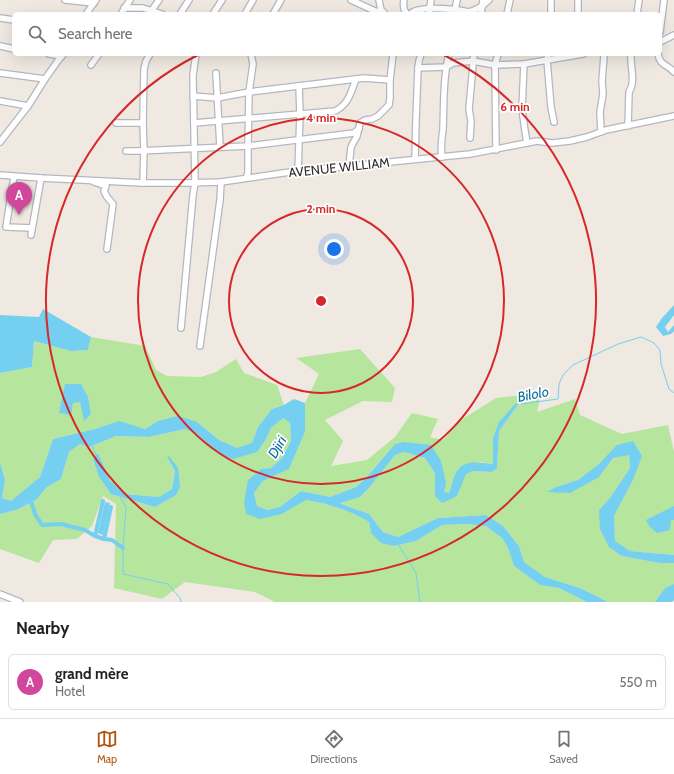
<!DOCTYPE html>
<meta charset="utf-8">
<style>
:root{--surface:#fff;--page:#f6f6f6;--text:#202124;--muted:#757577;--line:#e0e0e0;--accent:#b45309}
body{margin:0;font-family:Cabin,sans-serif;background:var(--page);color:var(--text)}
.you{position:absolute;left:334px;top:249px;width:14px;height:14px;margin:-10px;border:3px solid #fff;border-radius:50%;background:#1a73e8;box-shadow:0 0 0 6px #1a73e833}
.badge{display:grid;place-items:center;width:26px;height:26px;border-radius:50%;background:var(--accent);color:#fff;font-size:13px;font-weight:700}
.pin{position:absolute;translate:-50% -33px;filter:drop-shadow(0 1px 2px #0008)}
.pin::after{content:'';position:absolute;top:21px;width:14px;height:12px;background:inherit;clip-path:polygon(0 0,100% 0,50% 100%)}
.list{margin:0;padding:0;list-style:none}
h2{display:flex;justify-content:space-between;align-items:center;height:52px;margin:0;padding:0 16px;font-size:17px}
h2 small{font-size:13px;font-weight:400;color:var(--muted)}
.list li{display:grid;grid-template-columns:26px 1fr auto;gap:12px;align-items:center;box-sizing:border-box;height:56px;margin:0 8px 8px;padding:0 8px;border:1px solid var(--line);border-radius:6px}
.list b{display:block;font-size:15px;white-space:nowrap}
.list p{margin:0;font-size:13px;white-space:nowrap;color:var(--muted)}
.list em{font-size:13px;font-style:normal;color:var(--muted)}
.icon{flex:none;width:22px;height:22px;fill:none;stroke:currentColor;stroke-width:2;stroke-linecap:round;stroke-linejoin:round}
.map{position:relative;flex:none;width:674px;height:602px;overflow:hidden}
.search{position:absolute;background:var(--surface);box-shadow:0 4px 16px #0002;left:12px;right:12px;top:12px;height:44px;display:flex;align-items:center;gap:10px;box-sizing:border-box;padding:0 14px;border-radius:6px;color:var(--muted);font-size:15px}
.sheet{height:116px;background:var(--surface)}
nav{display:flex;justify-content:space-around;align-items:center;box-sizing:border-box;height:56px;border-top:1px solid var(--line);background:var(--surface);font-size:11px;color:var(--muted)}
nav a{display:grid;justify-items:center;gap:2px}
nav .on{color:var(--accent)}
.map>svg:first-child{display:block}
</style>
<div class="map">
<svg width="674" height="602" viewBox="0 0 674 602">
<rect width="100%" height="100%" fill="#efe9e1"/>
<g fill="#b6e59e" fill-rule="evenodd">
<polygon points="91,337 145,346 156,370 167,376 201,377 216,372 236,359 244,373 277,385 284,405 272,409 258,427 252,444 237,448 219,440 197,422 158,421 145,429 119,422 95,429 53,439 40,477 11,501 2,498 5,480 0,462 0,373 32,367 34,341 71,351 88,350"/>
<polygon points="360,349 395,388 392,402 363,401 325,420 343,441 331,466 367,460 395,437 412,413 438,419 430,437 443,440 461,420 496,398 541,393 537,412 575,399 580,415 622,434 668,425 674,452 674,506 672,508 671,520 674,520 674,555 630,551 615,542 614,516 633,480 633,441 599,464 578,480 556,487 599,477 613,458 629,454 630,468 610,498 599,510 622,556 659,563 674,563 674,584 665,588 655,602 608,602 580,588 545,577 524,562 519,546 503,526 486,515 438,518 398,537 383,532 369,514 344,505 339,502 360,497 368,489 395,455 404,452 425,458 435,473 435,496 457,497 465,474 473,471 491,472 497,469 499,431 517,406 521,404 515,404 493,438 493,464 480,462 457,472 449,493 444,492 441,461 395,444 366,478 356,487 330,497 301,491 280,507 268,510 257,506 254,493 263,481 289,469 305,432 305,403 319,374 296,358"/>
<path d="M 283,418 L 290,423 L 291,441 L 282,458 L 271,468 L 261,469 L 246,514 L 282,514 L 306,500 C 327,503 351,511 369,522 L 371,533 L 381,542 L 394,546 L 416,541 L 442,525 L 466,524 L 486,526 L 502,538 L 508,548 L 514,566 L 540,585 L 559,588 L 587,602 L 275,602 L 255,592 L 185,582 L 162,599 L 114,588 L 116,504 L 103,496 L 92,526 L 77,539 L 53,540 L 39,563 L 0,549 L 0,514 L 16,510 L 36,500 L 46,488 L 61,479 L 69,452 L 80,444 L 89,447 L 116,436 L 149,437 L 185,429 L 197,434 L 220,454 L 266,439 L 271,428 ZM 98,454 L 110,481 L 125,494 L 159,497 L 172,489 L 175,471 L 167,458 L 178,468 L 176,495 L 155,507 L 111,494 L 99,477 L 93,459 Z"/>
</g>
<g fill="#75cff0">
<polygon points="674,305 674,315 665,327 668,332 674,325 674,331 671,334 663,336 656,327 662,318"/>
<polygon points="43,309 91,337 88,350 71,351 34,341 32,367 0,373 0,315 39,317"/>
<polygon points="65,384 81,384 88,397 91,414 84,421 80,402 73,403 71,415 59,413"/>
<path d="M 294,399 L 305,403 L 305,432 L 289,469 L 263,481 L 254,493 L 257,506 L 268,510 L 280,507 L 301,491 L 330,497 L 356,487 L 366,478 L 395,444 L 404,442 L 431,445 L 441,461 L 446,483 L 444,492 L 449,493 C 452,486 453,477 457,471 C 465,459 480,463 493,464 L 493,438 L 499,422 L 515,404 L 521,403 L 517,406 L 499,431 L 497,469 L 491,472 L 473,471 L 466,474 L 457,496 L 442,503 L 435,496 L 435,473 L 425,458 L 404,452 L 395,455 L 368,489 L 360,497 L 340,503 L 344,505 L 369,514 L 383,532 L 398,537 L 438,518 L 486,515 L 503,526 L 519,546 L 524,562 L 545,577 L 580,588 L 608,602 L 587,602 L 559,588 L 540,585 L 514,566 L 508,548 L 502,538 L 486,526 L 466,524 L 442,525 L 416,541 L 394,546 L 381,543 L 371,533 L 369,522 C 351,511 327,503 306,500 L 282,514 L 260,519 L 246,514 L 244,502 L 248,480 L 261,469 L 271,468 L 282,458 L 291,441 L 290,423 L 283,418 L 271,428 L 266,439 L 257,452 L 233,459 L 220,454 L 197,434 L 185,429 L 149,437 L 116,436 L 89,447 L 80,444 L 69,452 L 61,479 L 46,488 L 36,500 L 16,510 L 0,514 L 0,462 L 5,480 L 2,498 L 11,501 L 40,477 L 53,439 L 95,429 L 119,421 L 145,429 L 158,421 L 178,416 L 197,422 L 219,440 L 237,448 L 252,443 L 258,427 L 272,409 L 284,405 Z"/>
<polygon points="633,441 642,456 633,480 614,516 615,541 630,551 674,555 674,563 659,563 622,556 609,547 600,529 599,510 610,498 630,468 629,455 613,458 599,477 570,493 547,492 556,487 578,480 599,464 617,445"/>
<polygon points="98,453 110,481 125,494 159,497 172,489 175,471 167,457 169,456 178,468 180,487 176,495 155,507 111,494 99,477 93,459"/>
<polygon points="105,502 110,503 103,535 98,533"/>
<polygon points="674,506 674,520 671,520 670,530 657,533 649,526 646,520"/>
<polygon points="674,584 674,600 672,602 655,602 665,588"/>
</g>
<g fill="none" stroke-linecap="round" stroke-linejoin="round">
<g stroke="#75cff0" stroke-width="1">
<polyline points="521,404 558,399 559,384 563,375 573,365 618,344 641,337 654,343 660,350 661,364 669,389 674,393"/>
<polyline points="92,445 96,455"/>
<polyline points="120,497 126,507 123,548 123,574 168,584 180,598 181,602"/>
<polyline points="398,544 416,573 420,602"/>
</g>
<g stroke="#75cff0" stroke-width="4">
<polyline points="30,498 35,514 42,525 61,524 85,530 95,536 104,539 112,540 123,548"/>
<polyline points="95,536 103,501"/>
<polyline points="104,539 111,507"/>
</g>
<defs>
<g id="minor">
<polyline points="65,0 94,3"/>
<polyline points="351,0 375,11 383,12"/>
<polyline points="379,0 381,10 385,14"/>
<path d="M 404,0 C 403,5 403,10 407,14"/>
<polyline points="578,0 578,14"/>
<polyline points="124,8 143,8 162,14"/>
<polyline points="152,10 159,0"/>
<polyline points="455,10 457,0"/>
<polyline points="86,14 96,0"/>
<polyline points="121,14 130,0"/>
<polyline points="180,14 189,0"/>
<polyline points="213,14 222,0"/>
<polyline points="245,14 253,0"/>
<polyline points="273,14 281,0"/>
<path d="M 410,14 C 413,12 415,10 419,10 C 428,7 458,9 468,12 C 478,10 482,6 489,0"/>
<polyline points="429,14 431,0"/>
<polyline points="481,14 483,0"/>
<polyline points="507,14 510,0"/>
<polyline points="551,14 551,0"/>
<polyline points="637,14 639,0"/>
<polyline points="0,18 14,20"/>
<polyline points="660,32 664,0"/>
<polyline points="660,42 674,35"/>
<polyline points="0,46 14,49"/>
<polyline points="49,54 62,56"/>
<polyline points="548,54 547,60 551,107 554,122"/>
<path d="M 658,54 C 660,66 667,64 674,72"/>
<polyline points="524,64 522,109 525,131 527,143"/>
<polyline points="91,65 99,54"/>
<polyline points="418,68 446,67 453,63 473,61 495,65 524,64 583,54"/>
<polyline points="0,73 45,79"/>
<polyline points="216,73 220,147"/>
<polyline points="193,96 217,98 249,92 364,78 390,80"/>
<polyline points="0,101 28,106"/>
<polyline points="116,123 143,123"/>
<path d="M 194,123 L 335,111 C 349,104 351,92 356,79"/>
<path d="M 628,126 L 629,92 C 636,82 630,66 631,54"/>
<polyline points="601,132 600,112 603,94 602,81 604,56 603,54"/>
<polyline points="470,138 471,121 469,109 474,54"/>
<polyline points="0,142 28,106 45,79 57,62 63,54"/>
<polyline points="496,150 495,65 498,54"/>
<polyline points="126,151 139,151 248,146 354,133 359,129"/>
<path d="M 442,157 C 440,147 442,138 443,129 C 444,104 443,78 449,54"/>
<polyline points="415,159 416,120 418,68 419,61 421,54"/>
<polyline points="349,166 351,147 357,136 360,123 365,120 372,119 378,116 389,105 390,98 390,80 393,54"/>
<polyline points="298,171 300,114 299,86"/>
<polyline points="0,175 41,178 143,183 186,183 221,182 290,172 470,154 537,141 552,143 570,141 587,137 606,130 674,116"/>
<polyline points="14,177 6,227 32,228"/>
<polyline points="246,178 248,173 248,146 249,92 253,64 251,54"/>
<polyline points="94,182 106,186 104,191 107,197 113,204 107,249"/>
<polyline points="143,183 144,151 143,123 144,69 146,61 150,54"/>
<polyline points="31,235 41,178"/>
<polyline points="181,328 193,195 195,183 193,75 196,54"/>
<polyline points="200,346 220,200 221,182"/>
<polyline points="0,594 20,602"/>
</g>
</defs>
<use href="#minor" stroke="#b4b7c1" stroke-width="8"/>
<use href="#minor" stroke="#fff" stroke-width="5.5"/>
</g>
<g fill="none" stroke="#d62828" stroke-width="2">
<circle cx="321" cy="301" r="92"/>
<circle cx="321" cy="301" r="183"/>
<path d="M444 55A275 275 0 1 1 198 55"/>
</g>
<g text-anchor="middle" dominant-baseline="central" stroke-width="3.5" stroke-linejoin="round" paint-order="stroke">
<g font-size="13" fill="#2e2e2e" stroke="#fff">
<text transform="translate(339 167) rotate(-6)">AVENUE WILLIAM</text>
</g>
<g font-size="14" font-style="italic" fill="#0d6fa3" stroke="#fff">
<text transform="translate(533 394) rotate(-11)">Bilolo</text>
<text transform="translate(277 447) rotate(-60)">Djiri</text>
</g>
</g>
<circle cx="321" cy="301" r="6" fill="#d62828" stroke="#fff" stroke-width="2"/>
<g font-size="12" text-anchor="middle" font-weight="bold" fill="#d62828" stroke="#fff" stroke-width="3.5" stroke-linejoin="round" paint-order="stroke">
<text x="515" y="111">6 min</text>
<text x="321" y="122">4 min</text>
<text x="321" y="213">2 min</text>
</g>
</svg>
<div class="you"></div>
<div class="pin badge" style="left:19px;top:215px;background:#d1479c">A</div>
<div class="search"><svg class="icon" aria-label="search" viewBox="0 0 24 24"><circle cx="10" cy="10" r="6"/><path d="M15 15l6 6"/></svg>Search here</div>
</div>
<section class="sheet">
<h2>Nearby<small></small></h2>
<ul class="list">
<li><span class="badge" style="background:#d1479c">A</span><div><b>grand mère</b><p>Hotel</p></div><em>550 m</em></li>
</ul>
</section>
<nav>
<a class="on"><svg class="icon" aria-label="map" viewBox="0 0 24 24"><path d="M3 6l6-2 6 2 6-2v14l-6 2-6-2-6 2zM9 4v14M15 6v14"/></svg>Map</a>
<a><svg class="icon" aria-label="directions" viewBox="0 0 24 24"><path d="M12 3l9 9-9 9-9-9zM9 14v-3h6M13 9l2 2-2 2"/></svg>Directions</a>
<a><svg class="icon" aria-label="saved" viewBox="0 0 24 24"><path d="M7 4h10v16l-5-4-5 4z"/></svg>Saved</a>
</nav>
